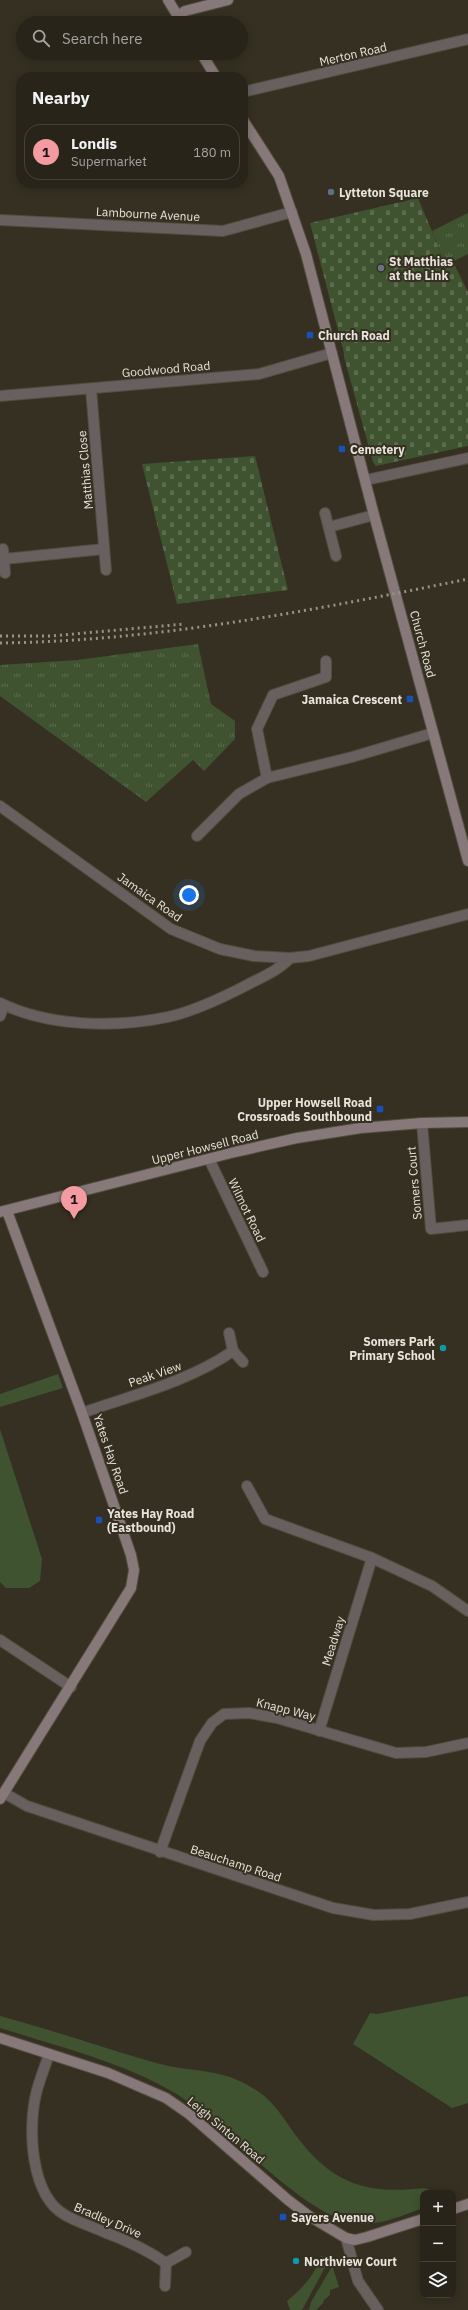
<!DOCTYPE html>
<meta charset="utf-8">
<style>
:root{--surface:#282419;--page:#343026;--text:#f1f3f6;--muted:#a5a4a2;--line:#444138;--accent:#f49aa1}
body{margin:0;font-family:"IBM Plex Sans",sans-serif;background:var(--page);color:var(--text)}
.controls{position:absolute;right:12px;bottom:12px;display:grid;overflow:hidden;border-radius:8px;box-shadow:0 2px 10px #0003}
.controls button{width:36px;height:36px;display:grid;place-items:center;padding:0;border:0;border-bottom:1px solid var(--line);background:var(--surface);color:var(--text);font:20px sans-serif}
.you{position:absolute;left:189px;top:895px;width:14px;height:14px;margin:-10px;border:3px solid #fff;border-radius:50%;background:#1a73e8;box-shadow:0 0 0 6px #1a73e833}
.badge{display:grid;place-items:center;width:26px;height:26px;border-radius:50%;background:var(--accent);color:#111;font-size:13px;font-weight:700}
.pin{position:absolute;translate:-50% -33px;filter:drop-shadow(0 1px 2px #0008)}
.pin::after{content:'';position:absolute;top:21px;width:14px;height:12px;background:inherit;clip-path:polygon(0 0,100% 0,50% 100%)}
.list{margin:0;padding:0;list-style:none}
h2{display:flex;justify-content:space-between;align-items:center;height:52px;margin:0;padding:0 16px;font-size:17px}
h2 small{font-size:13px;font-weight:400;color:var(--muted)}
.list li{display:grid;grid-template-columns:26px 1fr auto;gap:12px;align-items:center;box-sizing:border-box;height:56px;margin:0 8px 8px;padding:0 8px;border:1px solid var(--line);border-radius:16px}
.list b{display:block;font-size:15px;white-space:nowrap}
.list p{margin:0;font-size:13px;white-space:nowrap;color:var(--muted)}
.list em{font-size:13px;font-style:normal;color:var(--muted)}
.icon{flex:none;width:22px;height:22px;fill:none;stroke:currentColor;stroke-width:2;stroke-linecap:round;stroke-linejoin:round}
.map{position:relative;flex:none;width:468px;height:2310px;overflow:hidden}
.search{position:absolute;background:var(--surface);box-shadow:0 2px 10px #0003;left:16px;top:16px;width:232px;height:44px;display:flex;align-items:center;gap:10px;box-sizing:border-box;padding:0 14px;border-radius:22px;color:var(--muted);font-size:15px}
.panel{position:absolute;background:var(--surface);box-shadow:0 2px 10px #0003;left:16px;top:72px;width:232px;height:116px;border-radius:16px}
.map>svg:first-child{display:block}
</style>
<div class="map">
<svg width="468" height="2310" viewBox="0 0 468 2310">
<defs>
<pattern id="cemetery-stones" width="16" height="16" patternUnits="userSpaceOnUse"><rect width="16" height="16" fill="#3f5330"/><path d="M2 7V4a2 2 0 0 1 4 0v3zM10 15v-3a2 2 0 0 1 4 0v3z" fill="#5b6c4d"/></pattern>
<pattern id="park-tufts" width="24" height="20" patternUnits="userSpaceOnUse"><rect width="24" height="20" fill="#3f5330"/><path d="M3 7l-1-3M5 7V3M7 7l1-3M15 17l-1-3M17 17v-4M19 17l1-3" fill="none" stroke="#5b6c4d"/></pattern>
</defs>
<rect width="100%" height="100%" fill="#353021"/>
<g fill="#3f5330">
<polygon points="58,1374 63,1388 0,1407 0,1394"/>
<polygon points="0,1429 42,1559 40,1581 29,1588 6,1588 0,1582"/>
<polygon points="468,1996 468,2103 452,2108 353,2044 370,2013 377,2014"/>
<path d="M 0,2016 C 52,2030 104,2048 156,2063 C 197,2074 221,2066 259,2092 C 274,2102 284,2119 294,2133 C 331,2183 364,2195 424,2188 L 430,2190 L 433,2193 L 423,2193 L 423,2208 C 406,2214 384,2224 365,2224 C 309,2226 224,2121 173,2092 C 122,2062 57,2046 0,2028 Z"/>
<path d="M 321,2256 L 327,2258 L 328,2262 L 302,2310 L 290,2310 L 287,2301 C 303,2288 314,2276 321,2256 Z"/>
<polygon points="331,2268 333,2268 339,2287 330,2290 330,2295 323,2301 324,2302 316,2310 309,2310 311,2302"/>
</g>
<g fill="url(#cemetery-stones)">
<polygon points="418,198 446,265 453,262 468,292 468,446 376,466 373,462 344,357 344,353 310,223"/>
<polygon points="255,456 288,590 177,604 142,464"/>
</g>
<g fill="url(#park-tufts)">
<polygon points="468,213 468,254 446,265 432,231"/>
<polygon points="198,644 211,704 235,721 235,739 204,771 193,760 146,802 0,696 0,665 77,660"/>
</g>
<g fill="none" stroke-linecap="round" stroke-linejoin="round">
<defs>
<g id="street">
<polyline points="243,92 468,39"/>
<polyline points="0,220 223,231 292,212"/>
<polyline points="91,389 106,570"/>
<polyline points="0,396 259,374 332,353"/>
<polyline points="366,480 468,458"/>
<polyline points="325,513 336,556"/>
<polyline points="329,527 374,515"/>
<polyline points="3,549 5,573"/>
<polyline points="4,559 104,549"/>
<polyline points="267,778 257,729 273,695 326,677 326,661"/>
<polyline points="0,806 171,929 220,949 254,956 290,958 309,956 468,914"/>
<polyline points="197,836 239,794 267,778 352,757 433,733"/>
<path d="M 0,1003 C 49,1027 115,1028 168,1017 C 195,1011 222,998 247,985 C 262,977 278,971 290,958"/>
<polyline points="0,1016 4,1005"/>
<polyline points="422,1123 431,1229 468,1225"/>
<polyline points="209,1159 263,1272"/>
<polyline points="233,1351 243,1362"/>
<path d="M 82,1413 C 133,1395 188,1382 233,1351 L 229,1333"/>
<polyline points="247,1486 265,1519 372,1558 319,1731"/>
<polyline points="372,1558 432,1586 468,1611"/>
<polyline points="0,1640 71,1687"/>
<polyline points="4,1793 27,1806 333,1908 374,1915 410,1914 468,1902"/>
<polyline points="160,1852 200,1741 212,1723 224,1714 249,1713 277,1718 396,1753 426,1752 468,1743"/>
<path d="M 49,2054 C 45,2067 39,2081 36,2094 C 28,2128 30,2195 65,2215 C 77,2222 91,2226 104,2232 C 126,2240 147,2250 166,2263 L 186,2252"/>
<polyline points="346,2238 358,2281 378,2310"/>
<polyline points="165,2286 166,2263"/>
</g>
<g id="secondary">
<polyline points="168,0 182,23"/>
<polyline points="178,16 185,11 228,0"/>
<polyline points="201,53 216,77"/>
<polyline points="243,120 279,176 306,254 374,515 468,861"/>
<polyline points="0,1212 235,1152 297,1138 361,1128 422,1123 468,1122"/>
<polyline points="0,1799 131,1588 134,1570 131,1555 82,1413 7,1211"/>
<polyline points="0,2038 108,2073 166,2098 189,2114 288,2200 309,2216 346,2238 355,2240 367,2237 423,2219"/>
<polyline points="453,2209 468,2204"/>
</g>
</defs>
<use href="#street" stroke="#524d3f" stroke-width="12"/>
<use href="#secondary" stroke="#524d3f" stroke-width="12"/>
<use href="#street" stroke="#685f5f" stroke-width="10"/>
<use href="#secondary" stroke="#877979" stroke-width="10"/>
<g stroke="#979387" stroke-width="3" stroke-dasharray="2 4" stroke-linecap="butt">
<polyline points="0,636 51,636 185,624"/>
<path d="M 0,643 C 158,641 314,610 468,579"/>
</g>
</g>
<circle fill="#5c6f8a" stroke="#353021" stroke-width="1.5" cx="331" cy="192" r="4"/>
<circle fill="#6b7280" stroke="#353021" stroke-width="1.5" cx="381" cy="268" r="4"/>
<g fill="#1a4fb4" stroke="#353021" stroke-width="1.5">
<rect x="306" y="331" width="8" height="8" rx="2"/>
<rect x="338" y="445" width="8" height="8" rx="2"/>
<rect x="406" y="695" width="8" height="8" rx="2"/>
<rect x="376" y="1105" width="8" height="8" rx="2"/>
<rect x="95" y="1516" width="8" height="8" rx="2"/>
<rect x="279" y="2213" width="8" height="8" rx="2"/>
</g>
<g fill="#0f9aa8" stroke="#353021" stroke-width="1.5">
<circle cx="443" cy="1348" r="4"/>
<circle cx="296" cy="2261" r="4"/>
</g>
<g text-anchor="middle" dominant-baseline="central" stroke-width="4" stroke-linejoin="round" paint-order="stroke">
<g font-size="12" fill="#e8e4db" stroke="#353021">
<text transform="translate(353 54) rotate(-13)">Merton Road</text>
<text transform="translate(148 214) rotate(3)">Lambourne Avenue</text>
<text transform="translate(166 369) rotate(-5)">Goodwood Road</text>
<text transform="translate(85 470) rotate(-95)">Matthias Close</text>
<text transform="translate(423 644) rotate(75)">Church Road</text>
<text transform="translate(150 897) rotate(35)">Jamaica Road</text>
<text transform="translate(205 1147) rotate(-14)">Upper Howsell Road</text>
<text transform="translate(414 1183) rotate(-95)">Somers Court</text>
<text transform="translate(247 1210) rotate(64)">Wilmot Road</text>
<text transform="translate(155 1374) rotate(-19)">Peak View</text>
<text transform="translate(111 1454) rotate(71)">Yates Hay Road</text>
<text transform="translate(333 1641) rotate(-73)">Meadway</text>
<text transform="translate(286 1709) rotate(14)">Knapp Way</text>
<text transform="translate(236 1863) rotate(18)">Beauchamp Road</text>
<text transform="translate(226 2130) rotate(40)">Leigh Sinton Road</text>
<text transform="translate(108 2220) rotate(23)">Bradley Drive</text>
</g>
<g font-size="12" font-weight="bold" fill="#e8e4db" stroke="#353021" text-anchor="start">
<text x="339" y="192">Lytteton Square</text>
<text x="389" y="261">St Matthias<tspan x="389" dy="14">at the Link</tspan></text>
<text x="318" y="335">Church Road</text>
<text x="350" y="449">Cemetery</text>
<text x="402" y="699" text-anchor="end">Jamaica Crescent</text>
<text x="372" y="1102" text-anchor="end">Upper Howsell Road<tspan x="372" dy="14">Crossroads Southbound</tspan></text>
<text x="435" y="1341" text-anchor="end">Somers Park<tspan x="435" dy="14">Primary School</tspan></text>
<text x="107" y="1513">Yates Hay Road<tspan x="107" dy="14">(Eastbound)</tspan></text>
<text x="291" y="2217">Sayers Avenue</text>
<text x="304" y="2261">Northview Court</text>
</g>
</g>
</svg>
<div class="controls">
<button>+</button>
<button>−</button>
<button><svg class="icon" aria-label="layers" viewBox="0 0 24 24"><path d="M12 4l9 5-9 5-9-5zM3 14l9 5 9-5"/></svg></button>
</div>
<div class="you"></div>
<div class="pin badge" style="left:74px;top:1219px">1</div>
<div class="search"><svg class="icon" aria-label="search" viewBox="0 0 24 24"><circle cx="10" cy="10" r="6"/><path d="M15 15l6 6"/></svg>Search here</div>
<section class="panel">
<h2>Nearby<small></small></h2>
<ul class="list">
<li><span class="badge">1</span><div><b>Londis</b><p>Supermarket</p></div><em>180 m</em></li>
</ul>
</section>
</div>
